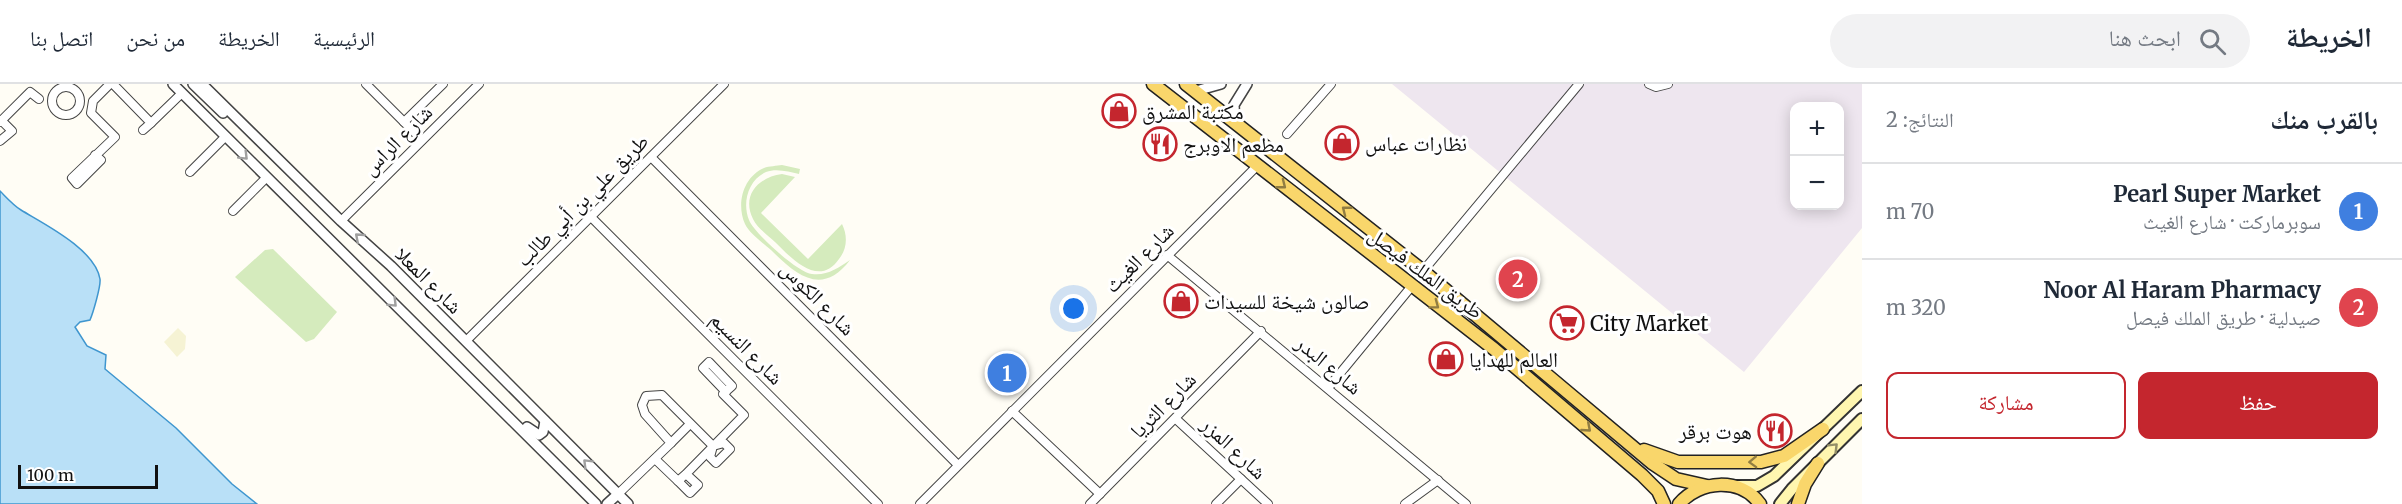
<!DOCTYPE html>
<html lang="ar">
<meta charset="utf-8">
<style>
:root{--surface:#fff;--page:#f2f2f3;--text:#1f2937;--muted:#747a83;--line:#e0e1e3;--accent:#c4262e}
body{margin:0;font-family:Merriweather,"Noto Naskh Arabic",serif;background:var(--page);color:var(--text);direction:rtl}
.controls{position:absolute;right:18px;top:18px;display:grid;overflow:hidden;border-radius:12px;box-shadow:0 3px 15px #0003}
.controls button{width:54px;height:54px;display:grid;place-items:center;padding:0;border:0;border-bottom:2px solid var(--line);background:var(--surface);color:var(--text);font:30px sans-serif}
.scale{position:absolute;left:18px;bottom:15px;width:140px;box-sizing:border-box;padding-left:6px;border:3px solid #111;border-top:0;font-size:16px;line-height:21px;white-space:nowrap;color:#111;-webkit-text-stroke:4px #fff;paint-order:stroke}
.you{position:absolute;left:1074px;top:225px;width:21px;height:21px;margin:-15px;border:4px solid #fff;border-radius:50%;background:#1a73e8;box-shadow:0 0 0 9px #1a73e833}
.badge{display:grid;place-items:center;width:39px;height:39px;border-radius:50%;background:var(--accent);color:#fff;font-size:20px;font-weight:700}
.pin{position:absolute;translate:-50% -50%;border:3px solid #fff;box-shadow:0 2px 6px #0006}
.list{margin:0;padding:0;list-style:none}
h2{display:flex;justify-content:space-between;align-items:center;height:78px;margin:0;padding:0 24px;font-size:26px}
h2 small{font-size:20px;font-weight:400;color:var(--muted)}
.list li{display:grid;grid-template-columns:39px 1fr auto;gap:18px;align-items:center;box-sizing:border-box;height:96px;padding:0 24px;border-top:2px solid var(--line)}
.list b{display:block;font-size:22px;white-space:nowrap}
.list p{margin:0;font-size:20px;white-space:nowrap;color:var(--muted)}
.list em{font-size:20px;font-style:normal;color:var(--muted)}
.actions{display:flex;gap:12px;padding:18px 24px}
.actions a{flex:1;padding:14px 0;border:2px solid var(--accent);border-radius:12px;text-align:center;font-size:21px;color:var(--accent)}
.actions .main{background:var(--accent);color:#fff}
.icon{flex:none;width:33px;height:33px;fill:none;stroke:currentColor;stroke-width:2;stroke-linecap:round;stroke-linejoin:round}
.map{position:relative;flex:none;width:1862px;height:420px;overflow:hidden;direction:ltr}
header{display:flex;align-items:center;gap:36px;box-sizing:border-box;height:84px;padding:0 30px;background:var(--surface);border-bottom:2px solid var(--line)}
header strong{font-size:28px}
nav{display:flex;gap:33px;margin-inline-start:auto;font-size:21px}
.search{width:420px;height:54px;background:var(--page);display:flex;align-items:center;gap:15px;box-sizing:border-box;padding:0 21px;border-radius:33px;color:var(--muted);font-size:22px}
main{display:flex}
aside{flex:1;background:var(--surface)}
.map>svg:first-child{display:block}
</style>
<header>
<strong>الخريطة</strong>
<div class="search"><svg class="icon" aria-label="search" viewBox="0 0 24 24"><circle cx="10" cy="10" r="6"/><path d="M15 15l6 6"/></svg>ابحث هنا</div>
<nav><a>الرئيسية</a><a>الخريطة</a><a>من نحن</a><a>اتصل بنا</a></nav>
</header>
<main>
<aside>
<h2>بالقرب منك<small>النتائج: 2</small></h2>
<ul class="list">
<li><span class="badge" style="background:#3f7fe0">1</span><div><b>Pearl Super Market</b><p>سوبرماركت · شارع الغيث</p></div><em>70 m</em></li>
<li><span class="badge" style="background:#e0444e">2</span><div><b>Noor Al Haram Pharmacy</b><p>صيدلية · طريق الملك فيصل</p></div><em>320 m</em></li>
</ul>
<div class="actions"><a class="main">حفظ</a><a>مشاركة</a></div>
</aside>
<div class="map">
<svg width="1862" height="420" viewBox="0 0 1862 420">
<rect width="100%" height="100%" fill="#fffdf5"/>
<path fill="#eee6ef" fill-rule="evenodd" d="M 1392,0 L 1862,0 L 1862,144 L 1744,288 ZM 1794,22 L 1840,22 L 1840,122 L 1794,122 Z"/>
<polygon fill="#f6f3d4" points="178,244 186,252 185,265 177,273 164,258"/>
<g fill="#d5ebbd">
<path d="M 782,81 L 800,85 L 799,90 C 789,88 777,84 766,88 C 748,96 742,119 749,136 C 754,149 798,189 812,190 C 827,192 838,184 850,176 C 822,213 796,191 771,166 C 763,159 749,149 745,140 C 736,120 743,93 764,84 C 769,82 777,82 782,81 Z"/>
<path d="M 782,90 L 795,93 L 761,129 L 808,175 L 842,140 C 848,152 847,165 839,175 C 819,204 792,175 775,158 C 769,152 757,144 753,135 C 741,111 759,93 782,90 Z"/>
<polygon points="273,165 337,228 314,255 306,258 235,193 265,166"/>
</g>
<path fill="#b9e0f7" stroke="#3f96cf" stroke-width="1.5" d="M 0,107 C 6,113 13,121 21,126 C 44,140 95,165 100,195 C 101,202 93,229 90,236 L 80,238 L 75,243 L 87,262 L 106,271 L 105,285 L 176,344 L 232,400 L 257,420 L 0,420 Z"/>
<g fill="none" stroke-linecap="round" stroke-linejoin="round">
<defs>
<g id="minor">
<polyline points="113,0 151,39 143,46"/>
<polyline points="366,0 422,56"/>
<polyline points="1649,0 1656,3 1668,0"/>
<circle cx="66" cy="17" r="14"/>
<polyline points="0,38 30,8 39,15"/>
<polyline points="404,38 443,0"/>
<polyline points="151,39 182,9"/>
<polyline points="1287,50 1331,0"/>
<polyline points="0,57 12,47 2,37"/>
<polyline points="95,71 101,76 77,100 72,94 115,53 91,29 93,17 110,0"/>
<polyline points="651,73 958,381"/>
<polyline points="190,88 225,53"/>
<polyline points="233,127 266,94"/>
<polyline points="591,133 878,420"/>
<polyline points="341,137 479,0"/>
<polyline points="1167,171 1466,420"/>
<polyline points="1423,187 1579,0"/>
<polyline points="466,257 724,0"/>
<polyline points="1328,304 1411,203"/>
<polyline points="1012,327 1100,410"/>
<polyline points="1176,335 1268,420"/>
<polyline points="671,359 690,340"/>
<polyline points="655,375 678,397"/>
<polyline points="686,390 698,401 690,409 678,397 686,390 744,331 723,310 732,302 709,278 703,284 726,308"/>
<polyline points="618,410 671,359 645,330 642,321 646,312 662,311 713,362 710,373 716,379 730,365 724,359 713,362"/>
<polyline points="920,420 1257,82"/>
<polyline points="1090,420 1261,247"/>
<polyline points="1216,420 1241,395"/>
<polyline points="1405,420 1438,396"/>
</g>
<g id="tertiary">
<polyline points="173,0 596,420"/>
<polyline points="193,0 223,29"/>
<polyline points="202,0 341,137 391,182 628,420"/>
<polyline points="1196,7 1221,0"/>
<polyline points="1235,38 1234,21 1247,0"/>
<polyline points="527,343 539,351 543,348 545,337"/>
<polyline points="607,420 618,410"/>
</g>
<g id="secondary">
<polyline points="1735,402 1757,402 1774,392 1862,307"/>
<polyline points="1780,420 1792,405 1862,335"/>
</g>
<g id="primary">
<polyline points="1153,0 1494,265 1642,391 1658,407 1664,420"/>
<polyline points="1186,0 1423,187 1652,379 1676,395 1707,402"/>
<polyline points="1644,366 1678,378 1761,378 1784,372 1823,345"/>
<path d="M 1679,420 C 1699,396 1741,393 1760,420"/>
<polyline points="1798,420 1805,400 1818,379"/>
</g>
</defs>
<use href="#minor" stroke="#444" stroke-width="10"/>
<use href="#tertiary" stroke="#444" stroke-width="12"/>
<use href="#secondary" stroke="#333" stroke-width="14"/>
<use href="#primary" stroke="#222" stroke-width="15"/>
<use href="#minor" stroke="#fff" stroke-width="8"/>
<use href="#tertiary" stroke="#fff" stroke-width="9"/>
<use href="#secondary" stroke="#fff6b0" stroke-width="10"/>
<use href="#primary" stroke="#f9d66b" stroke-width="12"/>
</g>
<defs><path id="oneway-chevron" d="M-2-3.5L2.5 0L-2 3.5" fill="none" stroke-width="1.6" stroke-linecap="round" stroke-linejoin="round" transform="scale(1.5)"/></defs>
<g stroke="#a0a0a0">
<use href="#oneway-chevron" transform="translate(244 72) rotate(45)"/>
<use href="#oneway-chevron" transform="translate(359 153) rotate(-139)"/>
<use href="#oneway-chevron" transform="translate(393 219) rotate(45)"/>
<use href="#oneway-chevron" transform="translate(587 379) rotate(-135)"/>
</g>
<g stroke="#917d42">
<use href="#oneway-chevron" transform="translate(1282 101) rotate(38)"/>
<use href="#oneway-chevron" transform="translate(1346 126) rotate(-142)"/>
<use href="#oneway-chevron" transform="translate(1435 221) rotate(37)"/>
<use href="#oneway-chevron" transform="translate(1587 344) rotate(41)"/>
<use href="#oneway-chevron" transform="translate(1753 378) rotate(178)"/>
</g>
<use stroke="#948f68" href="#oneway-chevron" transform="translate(1834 363) rotate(-45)"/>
<defs>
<symbol id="shop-ring" viewBox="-11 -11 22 22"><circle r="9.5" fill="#fff" stroke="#c4262e" stroke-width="1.5"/><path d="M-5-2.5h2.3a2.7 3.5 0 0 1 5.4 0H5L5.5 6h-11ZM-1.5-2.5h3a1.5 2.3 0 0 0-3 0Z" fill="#c4262e"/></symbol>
<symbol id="restaurant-ring" viewBox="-11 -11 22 22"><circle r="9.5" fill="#fff" stroke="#c4262e" stroke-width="1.5"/><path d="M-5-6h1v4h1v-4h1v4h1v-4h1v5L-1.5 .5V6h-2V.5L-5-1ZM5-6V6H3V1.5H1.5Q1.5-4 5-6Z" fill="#c4262e"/></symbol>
<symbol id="supermarket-ring" viewBox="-11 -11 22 22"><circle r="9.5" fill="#fff" stroke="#c4262e" stroke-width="1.5"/><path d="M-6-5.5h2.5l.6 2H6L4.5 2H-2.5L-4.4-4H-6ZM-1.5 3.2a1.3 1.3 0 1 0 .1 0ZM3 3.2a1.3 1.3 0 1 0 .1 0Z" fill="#c4262e"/></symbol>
</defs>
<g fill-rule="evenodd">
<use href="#shop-ring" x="1100" y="8" width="38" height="38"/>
<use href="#shop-ring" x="1323" y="40" width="38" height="38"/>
<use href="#restaurant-ring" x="1141" y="41" width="38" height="38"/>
<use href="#shop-ring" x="1162" y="198" width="38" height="38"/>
<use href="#supermarket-ring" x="1548" y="220" width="38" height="38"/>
<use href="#shop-ring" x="1427" y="256" width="38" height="38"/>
<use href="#restaurant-ring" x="1756" y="328" width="38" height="38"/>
</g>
<g text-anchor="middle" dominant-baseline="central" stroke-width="6" stroke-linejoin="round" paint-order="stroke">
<g font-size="21" fill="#111" stroke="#fff" text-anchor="start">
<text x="1142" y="27">مكتبة المشرق</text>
<text x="1365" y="59">نظارات عباس</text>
<text x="1183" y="60">مطعم الاوبرج</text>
<text x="1204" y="217">صالون شيخة للسيدات</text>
<text x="1590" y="239">City Market</text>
<text x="1469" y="275">العالم للهدايا</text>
<text x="1752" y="347" text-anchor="end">هوت برقر</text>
</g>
<g font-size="21" fill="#111" stroke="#fff">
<text transform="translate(397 56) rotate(-45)">شارع الراس</text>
<text transform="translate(582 116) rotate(-45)">طريق علي بن أبي طالب</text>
<text transform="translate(1139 174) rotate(-45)">شارع الغيث</text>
<text transform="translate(1426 189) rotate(37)">طريق الملك فيصل</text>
<text transform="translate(429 196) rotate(45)">شارع المعلا</text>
<text transform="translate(818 214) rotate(45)">شارع الكوس</text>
<text transform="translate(747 264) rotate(45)">شارع النسيم</text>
<text transform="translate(1329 281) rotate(40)">شارع البدر</text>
<text transform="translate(1163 321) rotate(-45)">شارع الثريا</text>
<text transform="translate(1234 364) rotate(43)">شارع المزر</text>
</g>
</g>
</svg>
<div class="controls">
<button>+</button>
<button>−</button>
</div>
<div class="scale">100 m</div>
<div class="you"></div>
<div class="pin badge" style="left:1007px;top:289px;background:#3f7fe0">1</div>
<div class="pin badge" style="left:1518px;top:195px;background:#e0444e">2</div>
</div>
</main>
